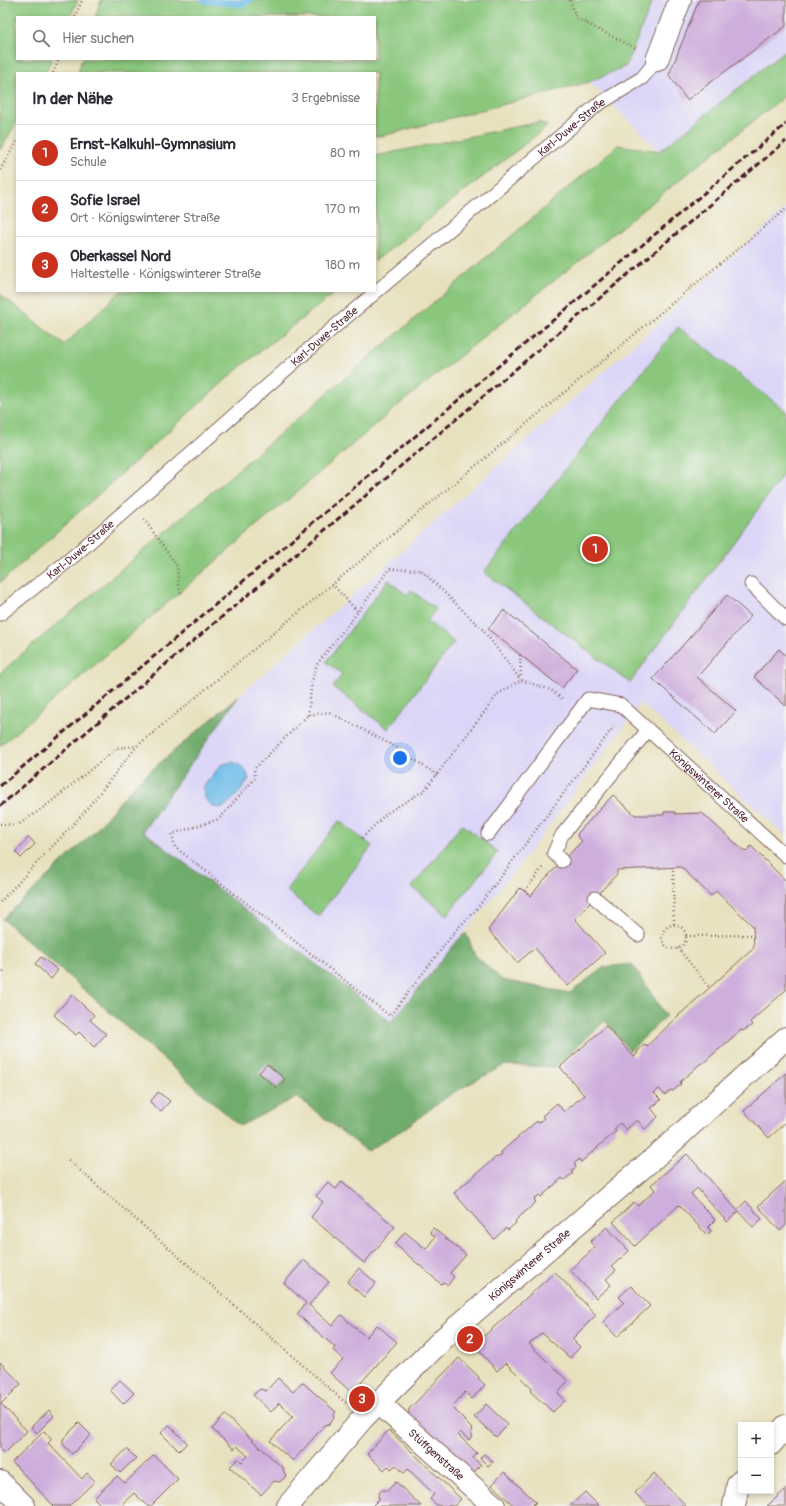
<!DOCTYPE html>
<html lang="de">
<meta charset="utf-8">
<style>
:root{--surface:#fff;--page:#f7f7f7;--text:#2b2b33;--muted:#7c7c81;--line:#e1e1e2;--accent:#c8321e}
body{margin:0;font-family:Pangolin,sans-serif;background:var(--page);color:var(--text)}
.controls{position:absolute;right:12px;bottom:12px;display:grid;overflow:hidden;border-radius:0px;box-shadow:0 2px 6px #0003}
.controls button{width:36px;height:36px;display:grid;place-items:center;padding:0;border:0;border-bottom:1px solid var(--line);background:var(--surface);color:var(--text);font:20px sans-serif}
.you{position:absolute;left:400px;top:758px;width:14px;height:14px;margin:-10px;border:3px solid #fff;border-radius:50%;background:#1a73e8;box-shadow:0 0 0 6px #1a73e833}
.badge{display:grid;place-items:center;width:26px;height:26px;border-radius:50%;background:var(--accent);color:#fff;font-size:13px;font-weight:700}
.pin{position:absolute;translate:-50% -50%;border:2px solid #fff;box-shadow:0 1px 4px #0006}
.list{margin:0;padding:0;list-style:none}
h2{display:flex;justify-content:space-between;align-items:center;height:52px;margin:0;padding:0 16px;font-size:17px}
h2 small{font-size:13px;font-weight:400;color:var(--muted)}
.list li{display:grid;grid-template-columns:26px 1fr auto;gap:12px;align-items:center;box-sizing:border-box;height:56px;padding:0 16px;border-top:1px solid var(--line)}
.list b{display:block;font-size:15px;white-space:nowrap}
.list p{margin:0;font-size:13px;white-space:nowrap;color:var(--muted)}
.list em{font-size:13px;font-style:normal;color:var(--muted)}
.icon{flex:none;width:22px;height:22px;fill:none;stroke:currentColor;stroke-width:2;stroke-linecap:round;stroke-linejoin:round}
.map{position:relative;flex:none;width:786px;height:1506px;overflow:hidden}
.search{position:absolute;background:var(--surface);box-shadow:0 2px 6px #0003;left:16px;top:16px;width:360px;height:44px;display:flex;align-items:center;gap:10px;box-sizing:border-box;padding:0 14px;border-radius:0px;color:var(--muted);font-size:15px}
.panel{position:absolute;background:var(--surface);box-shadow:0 2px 6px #0003;left:16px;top:72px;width:360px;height:220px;border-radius:0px}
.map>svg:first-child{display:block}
</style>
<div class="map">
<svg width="786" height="1506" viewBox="0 0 786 1506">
<rect width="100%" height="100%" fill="#f6f6f2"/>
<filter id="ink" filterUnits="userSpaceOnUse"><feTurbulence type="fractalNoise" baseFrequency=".025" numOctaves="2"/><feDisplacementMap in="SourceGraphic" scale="8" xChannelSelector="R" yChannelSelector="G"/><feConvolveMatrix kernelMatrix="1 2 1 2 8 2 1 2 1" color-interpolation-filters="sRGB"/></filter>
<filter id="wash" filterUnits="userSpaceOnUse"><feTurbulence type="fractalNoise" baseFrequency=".012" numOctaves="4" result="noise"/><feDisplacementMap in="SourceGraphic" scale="16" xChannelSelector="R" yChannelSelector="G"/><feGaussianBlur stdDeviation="0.9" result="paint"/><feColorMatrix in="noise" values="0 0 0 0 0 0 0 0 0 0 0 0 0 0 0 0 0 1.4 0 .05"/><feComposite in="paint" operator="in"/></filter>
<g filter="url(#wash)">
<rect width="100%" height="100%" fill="#e8e1be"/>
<g fill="#dbd6f7">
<polygon points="513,0 786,0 786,50 660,151 589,82"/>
<polygon points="786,208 786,836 641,703 525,858 391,1022 143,831 239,696 673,310"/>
</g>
<g fill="#8ac77d" stroke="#6a7354">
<polygon points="0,0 78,0 70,17 17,17 17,59 52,59 45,73 17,73 17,122 0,150"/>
<polygon points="101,0 653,0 626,66 589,82 382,136 375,136 375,73 78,73 82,59 375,59 375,17 95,17"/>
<polygon points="786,50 786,95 395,408 0,746 0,673 618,145 660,151"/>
<polygon points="539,122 548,126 375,261 375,156"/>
<polygon points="121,291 337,291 239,368 0,583 0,294 64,345"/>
<polygon points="678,327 786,411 786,471 630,683 484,572"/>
<polygon points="388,580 407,595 411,590 436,609 427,621 454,642 388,729 333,687 342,674 326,662"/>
<polygon points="339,821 372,846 318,916 286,890"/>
<polygon points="462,824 498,852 447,915 412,887"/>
</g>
<polygon fill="#6fac6c" stroke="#5c664c" points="239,696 143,831 391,1022 459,939 466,933 475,955 502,980 570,993 604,967 632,964 666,1016 630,1051 605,1021 555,1067 505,1065 454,1092 402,1130 367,1151 297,1097 240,1126 3,919 95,831 135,784"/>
<path fill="#6ebde9" stroke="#5c6e8a" d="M 231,762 C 241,764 246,769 249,779 L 238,794 L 223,808 L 213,807 L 204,797 L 204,786 L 221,765 Z"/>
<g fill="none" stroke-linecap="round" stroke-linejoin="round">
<polyline stroke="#6ebde9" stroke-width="7" points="204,0 242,4 250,0"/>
</g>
<g id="blocks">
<g fill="#ceaedc">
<polygon points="699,0 786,0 786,26 687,100 669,75"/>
<polygon points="727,595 751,616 697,677 736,711 715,734 653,679"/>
<polygon points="504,610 577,669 562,688 488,629"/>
<polygon points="779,649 786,656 786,706 754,677"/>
<polygon points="613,795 635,815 664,815 664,812 675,812 675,814 702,813 745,852 751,846 786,881 786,990 750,1022 752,1025 743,1031 741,1030 703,1063 701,1063 680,1082 681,1084 673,1091 671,1090 665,1095 659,1089 654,1093 661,1100 651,1108 658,1117 645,1129 637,1120 626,1130 620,1123 614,1129 616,1131 581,1162 579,1159 574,1164 576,1167 571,1171 573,1173 564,1180 562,1178 541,1197 539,1195 534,1200 536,1202 515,1221 516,1223 508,1230 506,1228 494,1239 454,1193 496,1157 497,1158 502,1154 501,1152 537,1121 538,1123 544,1118 542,1116 557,1103 564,1112 584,1095 560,1067 606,1026 634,1057 638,1053 637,1052 645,1044 647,1046 668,1026 669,1024 754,948 753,926 716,891 711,896 681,867 617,870 617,874 575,919 605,953 568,986 535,948 517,963 488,930 520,888 531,896 542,882 582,841 577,836 578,835 577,834"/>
<polygon points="29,837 35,844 21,858 15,852"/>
<polygon points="41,957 58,970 51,979 35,964"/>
<polygon points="72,995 94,1015 90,1020 106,1034 94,1047 79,1032 76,1035 54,1015"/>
<polygon points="267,1064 285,1079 277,1088 259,1073"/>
<polygon points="786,1073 786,1122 769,1138 744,1111"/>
<polygon points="158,1092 170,1101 161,1111 150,1102"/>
<polygon points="687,1154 737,1210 746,1201 762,1219 753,1227 739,1211 727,1222 697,1188 691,1194 715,1220 708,1227 711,1231 707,1235 679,1205 635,1246 613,1222 634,1202 638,1206 655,1190 651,1185"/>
<polygon points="342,1181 395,1227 364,1263 311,1217 323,1202 316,1196 328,1182 336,1189"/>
<polygon points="786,1181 786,1225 780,1231 758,1206"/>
<polygon points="607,1227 629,1251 612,1266 616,1270 606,1279 611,1285 596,1298 570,1270 595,1247 590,1242"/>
<polygon points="433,1228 466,1255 450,1273 454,1277 448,1285 444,1282 441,1284 395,1244 405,1232 426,1249 435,1237 430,1232"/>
<polygon points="304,1260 329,1282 309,1305 332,1326 341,1315 366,1337 377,1325 397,1342 352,1393 330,1373 343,1359 333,1350 335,1347 297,1314 306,1303 284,1283"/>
<polygon points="359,1268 376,1283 364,1297 347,1282"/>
<polygon points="555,1272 596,1315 572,1339 580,1347 570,1358 542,1333 529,1344 568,1381 558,1393 565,1400 553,1412 530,1391 532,1389 506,1363 497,1371 474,1345"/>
<polygon points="631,1286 650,1306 617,1337 603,1322 624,1302 619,1297"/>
<polygon points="459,1358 479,1377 478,1378 485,1385 472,1399 465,1392 452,1407 465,1420 464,1421 473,1430 470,1433 473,1435 469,1440 460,1432 458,1435 477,1453 473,1458 481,1465 472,1474 409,1416 409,1409"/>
<polygon points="0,1362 21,1384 1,1404 27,1431 4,1454 0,1449"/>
<polygon points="278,1378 293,1392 302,1382 336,1412 334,1414 334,1418 329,1424 325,1425 293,1461 270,1441 293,1416 279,1403 271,1412 253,1395 260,1389 266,1391"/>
<polygon points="120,1380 134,1393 123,1404 110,1390"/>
<polygon points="486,1404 508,1425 496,1437 474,1417"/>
<polygon points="49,1410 54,1416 37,1433 31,1427"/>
<polygon points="225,1415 284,1469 283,1470 286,1476 280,1482 274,1481 261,1495 230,1467 238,1459 242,1462 248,1456 237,1446 234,1449 212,1429"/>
<polygon points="79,1423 91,1435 72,1454 63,1444 63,1439"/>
<polygon points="169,1425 187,1443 179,1451 161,1433"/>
<polygon points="389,1430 461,1499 454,1506 438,1506 430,1499 434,1494 408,1469 404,1473 396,1465 391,1469 388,1466 384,1470 367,1454"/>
<polygon points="44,1431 52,1439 48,1443 82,1479 87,1473 95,1481 69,1506 54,1506 12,1462"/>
<polygon points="127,1449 136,1458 120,1473 111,1464"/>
<polygon points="484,1454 493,1462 488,1466 480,1458"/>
<polygon points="154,1455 178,1479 151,1506 147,1506 134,1493 123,1503 125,1506 102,1506 94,1498 117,1476 125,1483"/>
<polygon points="504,1472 536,1502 532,1506 514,1506 492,1485"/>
<polygon points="654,1473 668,1488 686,1505 685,1506 648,1506 635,1493"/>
<polygon points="396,1482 421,1506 372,1506 380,1498 378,1497 379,1493 382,1490 385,1490 387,1491"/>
<polygon points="786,1489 786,1506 767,1506"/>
<polygon points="585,1492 599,1506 570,1506"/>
</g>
</g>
</g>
<g filter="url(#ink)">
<use href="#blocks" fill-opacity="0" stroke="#81635e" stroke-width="1"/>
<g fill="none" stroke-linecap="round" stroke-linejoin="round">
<defs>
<g id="lane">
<polyline points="751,584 786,619"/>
<path id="s1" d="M 0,614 L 68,561 L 332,329 L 597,105 L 642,78 L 657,60"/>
<path id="s2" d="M 488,834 L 588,699 L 621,705 L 786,856"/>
<polyline points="562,861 554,853 562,835 648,730"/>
<polyline points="595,898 638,935"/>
</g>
<g id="street">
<polyline points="657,60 680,0"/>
<path id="s3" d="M 379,1403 L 494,1506"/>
<polyline points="771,1444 786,1426"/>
<polyline points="0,1482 24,1506"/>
<polyline points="734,1506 738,1484 741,1481"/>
</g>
<g id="secondary">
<path id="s4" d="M 288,1506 L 363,1418 L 445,1337 L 669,1145 L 786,1038"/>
</g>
</defs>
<use href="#lane" stroke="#81635e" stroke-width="15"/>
<use href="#street" stroke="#81635e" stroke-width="24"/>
<use href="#secondary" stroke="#81635e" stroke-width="24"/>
<g stroke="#81635e" stroke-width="2.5" stroke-dasharray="1 3" stroke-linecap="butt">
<polyline points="570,0 576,18 637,49"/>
<polyline points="75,17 82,0"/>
<polyline points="53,73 59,59"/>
<polyline points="0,170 17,141"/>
<polyline points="144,519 177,566 179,588 182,596"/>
<polyline points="332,584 358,612"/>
<polyline points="520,655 521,679"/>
<polyline points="308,715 312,681 317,664 358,612 389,569 421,570 483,630 521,680"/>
<polyline points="437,775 396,747 329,712 308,715 254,769 255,778 219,819 172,834 175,847 390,1016 457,929 475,911 615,725"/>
<polyline points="0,824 18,825 47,805 117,748 136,746"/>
<polyline points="362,838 387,813 425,790 498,694 521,680 551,690 564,700"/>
<polyline points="673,867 674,925"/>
<polyline points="525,891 543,867"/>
<polyline points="0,902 82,815 137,746 786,209"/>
<circle cx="674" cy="937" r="12"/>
<polyline points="686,936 754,935"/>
<polyline points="678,948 709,987"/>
<polyline points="0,974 6,969"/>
<polyline points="68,1160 346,1403"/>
</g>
<use href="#lane" stroke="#fff" stroke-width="13"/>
<use href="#street" stroke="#fff" stroke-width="22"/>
<use href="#secondary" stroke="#fff" stroke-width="22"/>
<g stroke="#4a1f2b" stroke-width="3" stroke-dasharray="6 3" stroke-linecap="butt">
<polyline points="0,786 786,124"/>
<polyline points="0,806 153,675 786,141"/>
</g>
</g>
</g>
<g text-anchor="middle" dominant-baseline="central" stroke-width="3.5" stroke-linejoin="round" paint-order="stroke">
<g font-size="11" fill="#4a1f2b" stroke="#f6f6f2">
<text stroke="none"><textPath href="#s1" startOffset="751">Karl-Duwe-Straße</textPath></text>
<text stroke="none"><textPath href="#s1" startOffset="427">Karl-Duwe-Straße</textPath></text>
<text stroke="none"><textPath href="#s1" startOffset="103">Karl-Duwe-Straße</textPath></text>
<text stroke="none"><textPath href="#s2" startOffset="321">Königswinterer Straße</textPath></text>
<text stroke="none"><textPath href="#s4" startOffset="342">Königswinterer Straße</textPath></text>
<text stroke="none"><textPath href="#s3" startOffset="77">Stüffgenstraße</textPath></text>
</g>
</g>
</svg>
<div class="controls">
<button>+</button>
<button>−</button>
</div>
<div class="you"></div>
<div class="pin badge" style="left:595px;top:549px">1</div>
<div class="pin badge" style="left:470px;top:1339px">2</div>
<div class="pin badge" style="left:362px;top:1399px">3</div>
<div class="search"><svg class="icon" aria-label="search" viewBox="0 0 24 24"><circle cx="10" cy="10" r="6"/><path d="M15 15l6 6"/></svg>Hier suchen</div>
<section class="panel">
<h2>In der Nähe<small>3 Ergebnisse</small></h2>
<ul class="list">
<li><span class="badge">1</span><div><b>Ernst-Kalkuhl-Gymnasium</b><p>Schule</p></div><em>80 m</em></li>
<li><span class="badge">2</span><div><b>Sofie Israel</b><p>Ort · Königswinterer Straße</p></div><em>170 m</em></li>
<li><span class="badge">3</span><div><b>Oberkassel Nord</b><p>Haltestelle · Königswinterer Straße</p></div><em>180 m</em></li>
</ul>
</section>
</div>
